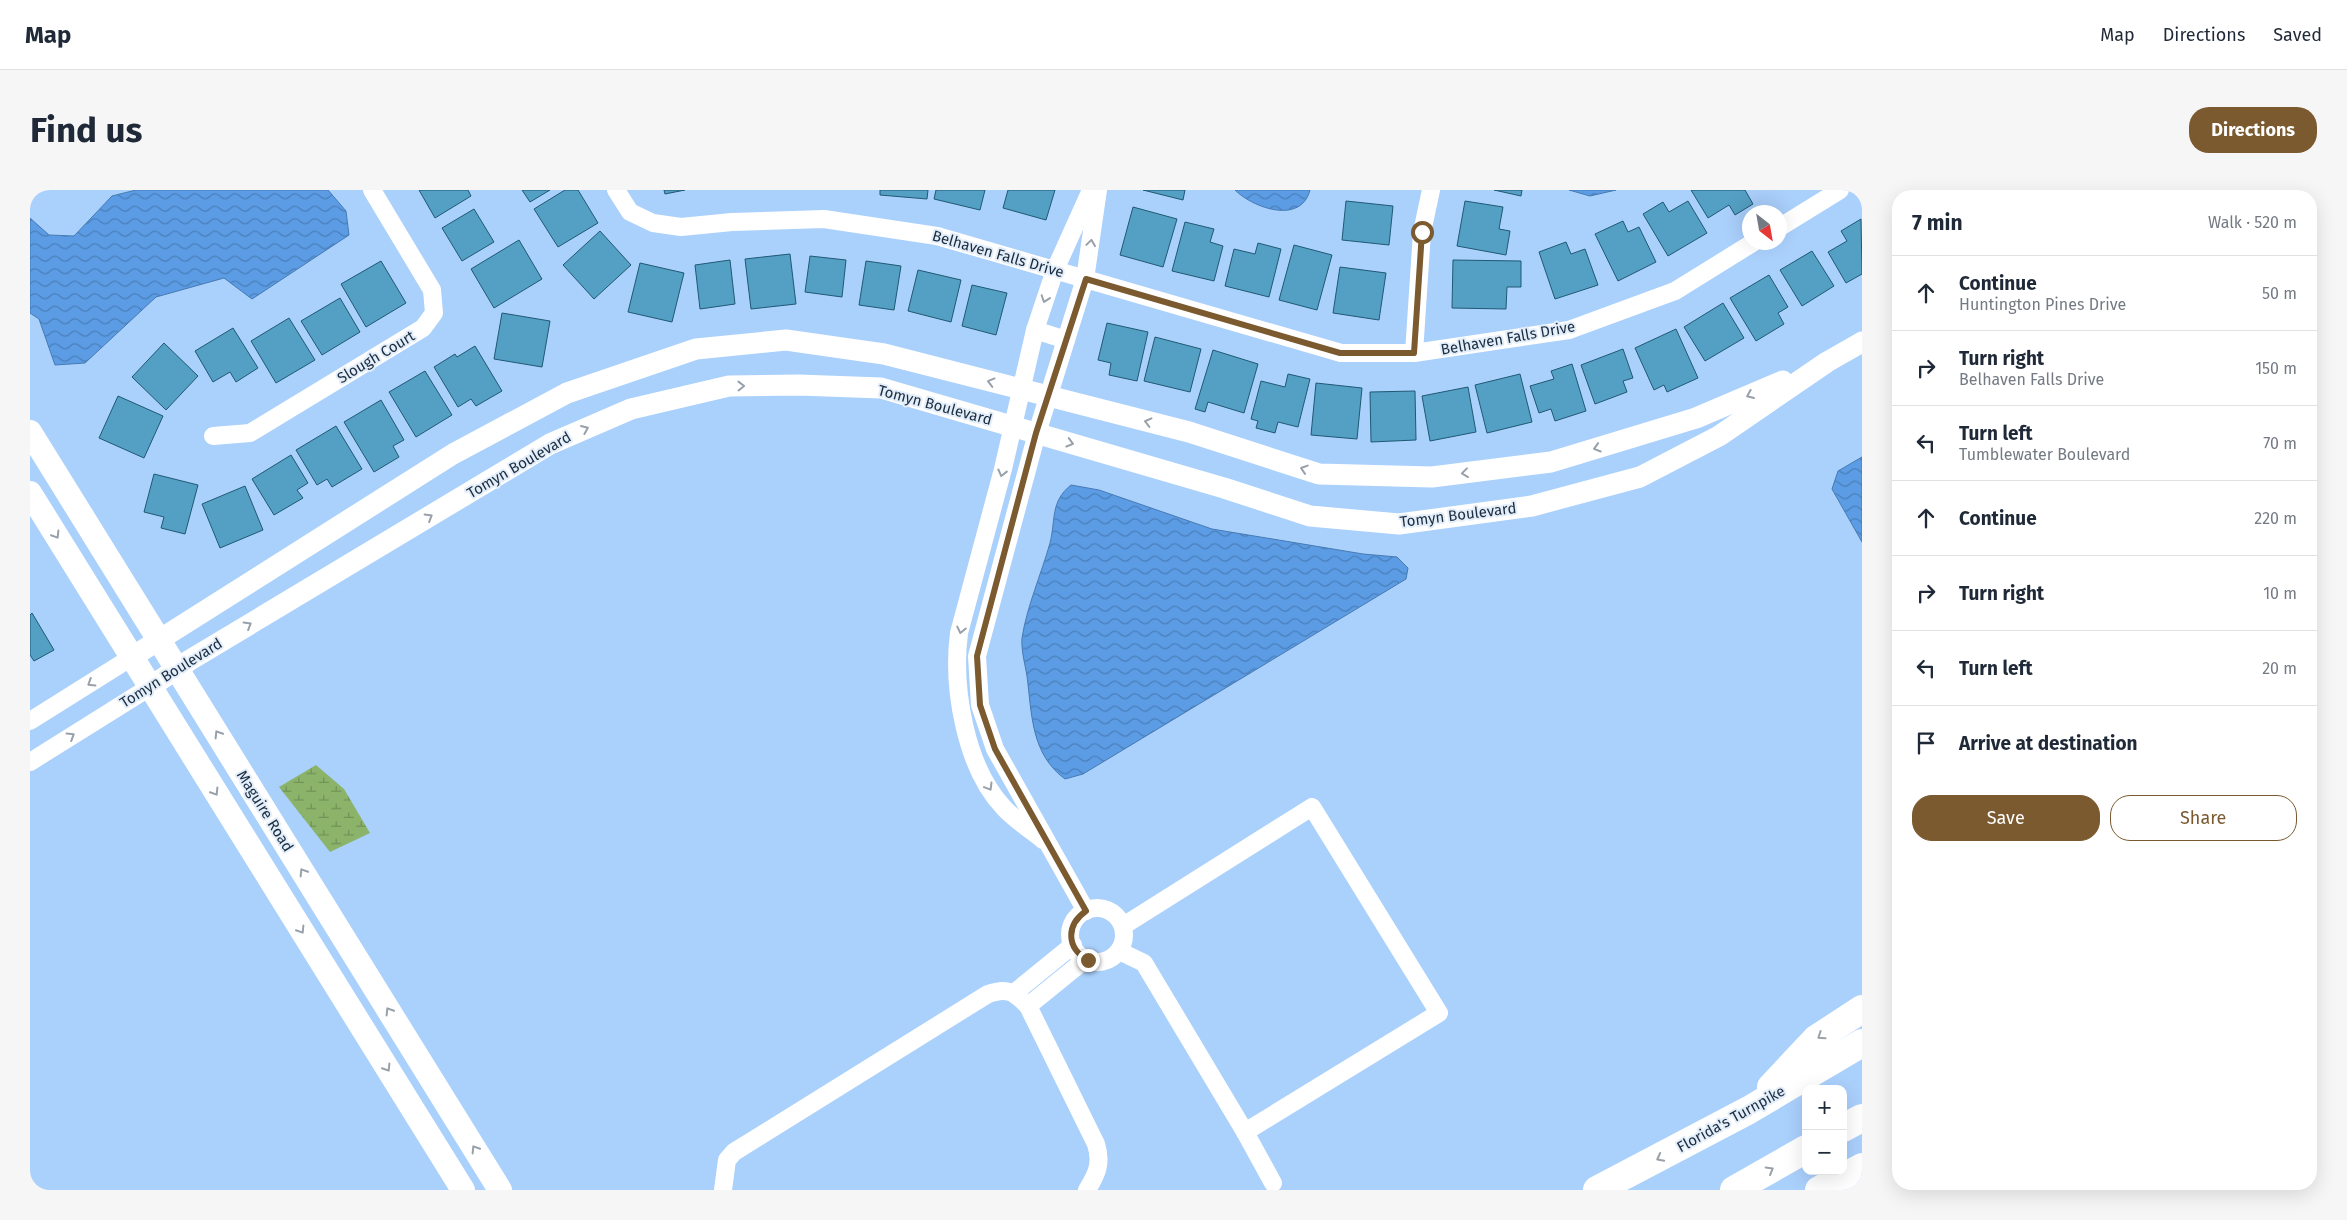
<!DOCTYPE html>
<meta charset="utf-8">
<style>
:root{--surface:#fff;--page:#f6f6f7;--text:#1f2937;--muted:#747a83;--line:#e0e1e3;--accent:#7b5a30}
body{margin:0;font-family:"Fira Sans",sans-serif;background:var(--page);color:var(--text)}
.controls{position:absolute;right:15px;bottom:15px;display:grid;overflow:hidden;border-radius:10px;box-shadow:0 5px 20px #0002}
.controls button{width:45px;height:45px;display:grid;place-items:center;padding:0;border:0;border-bottom:1px solid var(--line);background:var(--surface);color:var(--text);font:25px sans-serif}
.compass{position:absolute;left:1712px;top:15px;width:45px;height:45px;border-radius:50%;background:var(--surface);box-shadow:0 5px 20px #0002;rotate:149deg}
.stop{position:absolute;width:15px;height:15px;margin:-11px;border:4px solid #7b5a30;border-radius:50%;background:#fff}
.stop.end{background:#7b5a30;border-color:#fff;box-shadow:0 1px 5px #0008}
.list{margin:0;padding:0;list-style:none}
h2{display:flex;justify-content:space-between;align-items:center;height:65px;margin:0;padding:0 20px;font-size:21px}
h2 small{font-size:16px;font-weight:400;color:var(--muted)}
.list li{display:grid;grid-template-columns:32px 1fr auto;gap:15px;align-items:center;box-sizing:border-box;height:75px;padding:0 20px;border-top:1px solid var(--line)}
.list b{display:block;font-size:19px;white-space:nowrap}
.list p{margin:0;font-size:16px;white-space:nowrap;color:var(--muted)}
.list em{font-size:16px;font-style:normal;color:var(--muted)}
.actions{display:flex;gap:10px;padding:15px 20px}
.actions a{flex:1;padding:11px 0;border:1px solid var(--accent);border-radius:20px;text-align:center;font-size:18px;color:var(--accent)}
.actions .main{background:var(--accent);color:#fff}
.icon{flex:none;width:28px;height:28px;fill:none;stroke:currentColor;stroke-width:2;stroke-linecap:round;stroke-linejoin:round}
.map{position:relative;flex:none;width:1832px;height:1000px;overflow:hidden;border-radius:20px}
header{display:flex;align-items:center;gap:30px;box-sizing:border-box;height:70px;padding:0 25px;background:var(--surface);border-bottom:1px solid var(--line)}
header strong{font-size:24px}
nav{display:flex;gap:28px;margin-inline-start:auto;font-size:18px}
.intro{display:flex;align-items:center;justify-content:space-between;box-sizing:border-box;height:120px;padding:0 30px}
h1{margin:0;font-size:35px}
.button{padding:12px 22px;border-radius:20px;background:var(--accent);color:#fff;font-size:18px;font-weight:700}
main{display:flex;gap:30px;padding:0 30px}
aside{flex:1;background:var(--surface);border-radius:20px;box-shadow:0 5px 20px #0002}
.map>svg:first-child{display:block}
</style>
<header>
<strong>Map</strong>
<nav><a>Map</a><a>Directions</a><a>Saved</a></nav>
</header>
<div class="intro"><h1>Find us</h1><a class="button">Directions</a></div>
<main>
<div class="map">
<svg width="1832" height="1000" viewBox="0 0 1832 1000">
<defs>
<pattern id="wetland-marsh" width="20" height="14" patternUnits="userSpaceOnUse" patternTransform="scale(1.25)"><rect width="20" height="14" fill="#8bb369"/><path d="M1 5h8M5 5V1M11 12h8M15 12V8" fill="none" stroke="#719258"/></pattern>
<pattern id="water-waves" width="16" height="10" patternUnits="userSpaceOnUse" patternTransform="scale(1.25)"><rect width="16" height="10" fill="#5b9ce4"/><path d="M0 5q4-4 8 0t8 0" fill="none" stroke="#4a7fba"/></pattern>
</defs>
<rect width="100%" height="100%" fill="#aad0fc"/>
<polygon fill="url(#wetland-marsh)" points="286,575 314,599 340,643 300,662 249,597"/>
<g fill="url(#water-waves)" stroke="#477ab3">
<polygon points="106,0 298,0 316,21 319,45 222,109 194,88 126,107 55,173 25,175 9,129 0,123 0,28 19,45 44,46 82,6"/>
<path d="M 1205,0 L 1280,0 C 1271,35 1223,18 1205,0 Z"/>
<polygon points="1539,0 1586,0 1560,6"/>
<polygon points="1832,267 1832,352 1802,299 1808,281"/>
<path d="M 1041,295 L 1069,300 L 1182,339 L 1333,364 L 1367,367 L 1378,378 L 1376,389 L 1053,584 L 1035,589 C 1001,564 1002,525 997,486 C 995,474 991,460 992,448 C 997,416 1011,385 1020,353 C 1026,329 1020,312 1041,295 Z"/>
</g>
<g fill="#549fc4" stroke="#1f5974">
<polygon points="389,0 438,0 441,6 405,28"/>
<polygon points="492,0 520,0 500,12"/>
<polygon points="535,0 548,0 568,33 528,57 504,19"/>
<polygon points="634,0 655,0 635,4"/>
<polygon points="850,0 898,0 897,9 850,5"/>
<polygon points="906,0 955,0 950,20 904,9"/>
<polygon points="978,0 1025,0 1016,30 973,18"/>
<polygon points="1113,0 1155,0 1153,10"/>
<polygon points="1464,0 1492,0 1491,6"/>
<polygon points="1661,0 1715,0 1723,14 1705,25 1699,15 1678,28"/>
<polygon points="1316,11 1363,16 1359,55 1312,50"/>
<polygon points="1435,11 1473,17 1469,39 1480,41 1476,65 1427,56"/>
<polygon points="1658,11 1677,43 1638,66 1613,24 1633,12 1639,22"/>
<polygon points="1103,17 1147,29 1133,77 1090,65"/>
<polygon points="444,19 464,52 432,71 412,38"/>
<polygon points="1831,29 1832,84 1816,93 1798,62 1817,51 1811,41"/>
<polygon points="1593,31 1598,42 1609,37 1626,72 1588,91 1565,44"/>
<polygon points="1155,32 1184,39 1180,52 1193,56 1184,91 1142,81"/>
<polygon points="570,41 601,75 564,109 533,75"/>
<polygon points="489,50 512,89 464,118 441,79"/>
<polygon points="1536,52 1541,64 1555,59 1568,95 1525,109 1509,62"/>
<polygon points="1228,53 1251,59 1239,107 1195,96 1204,59 1225,64"/>
<polygon points="1264,55 1302,65 1287,120 1249,110"/>
<polygon points="1782,61 1804,96 1772,116 1750,80"/>
<polygon points="760,64 766,114 721,119 715,69"/>
<polygon points="780,66 816,70 812,107 775,102"/>
<polygon points="700,70 705,114 670,119 665,75"/>
<polygon points="1423,70 1491,71 1491,97 1477,97 1476,119 1422,118"/>
<polygon points="351,71 376,113 336,137 311,94"/>
<polygon points="836,71 871,76 864,120 829,115"/>
<polygon points="610,73 654,83 642,132 598,122"/>
<polygon points="1310,77 1356,83 1349,130 1303,123"/>
<polygon points="888,80 931,90 921,132 878,121"/>
<polygon points="1739,85 1758,117 1748,123 1754,134 1726,151 1700,108"/>
<polygon points="942,95 977,103 966,145 932,136"/>
<polygon points="310,108 330,142 292,165 271,131"/>
<polygon points="1693,113 1714,148 1675,171 1654,137"/>
<polygon points="472,123 520,131 512,177 464,169"/>
<polygon points="259,128 285,170 246,193 221,151"/>
<polygon points="1077,133 1118,142 1107,191 1079,185 1081,173 1068,170"/>
<polygon points="203,138 228,178 206,192 200,182 183,192 165,161"/>
<polygon points="1646,139 1668,188 1637,202 1634,195 1624,200 1605,158"/>
<polygon points="1125,147 1171,159 1160,202 1114,191"/>
<polygon points="134,153 168,186 136,220 102,187"/>
<polygon points="445,156 472,201 446,216 441,209 428,217 404,177 425,164 427,167"/>
<polygon points="1593,159 1603,188 1593,191 1597,202 1565,214 1551,175"/>
<polygon points="1183,160 1228,174 1214,223 1178,212 1175,222 1165,219"/>
<polygon points="1542,174 1556,221 1525,231 1521,219 1509,223 1500,196 1524,189 1521,181"/>
<polygon points="395,181 422,225 386,247 359,202"/>
<polygon points="1258,184 1280,189 1268,237 1248,232 1245,243 1226,238 1228,231 1221,229 1231,191 1255,197"/>
<polygon points="1490,184 1502,232 1457,243 1445,195"/>
<polygon points="1286,193 1332,198 1327,249 1281,245"/>
<polygon points="1438,197 1446,242 1400,251 1392,206"/>
<polygon points="1385,201 1386,250 1341,252 1340,202"/>
<polygon points="88,206 133,226 114,268 69,248"/>
<polygon points="351,210 374,250 363,256 369,267 344,282 314,232"/>
<polygon points="306,236 332,279 302,297 297,289 287,295 266,260"/>
<polygon points="261,265 278,293 267,300 273,308 244,325 222,289"/>
<polygon points="124,284 168,295 155,344 131,338 134,327 114,322"/>
<polygon points="215,296 233,340 190,358 172,314"/>
<polygon points="2,423 24,460 4,471 0,465 0,425"/>
</g>
<g fill="none" stroke-linecap="round" stroke-linejoin="round">
<g stroke="#fff" stroke-width="18">
<polyline points="586,0 600,22 623,33 651,37 702,32 794,29 907,46 1311,163 1384,163 1539,140 1645,101 1724,52"/>
<polyline points="1750,37 1810,0"/>
<polyline points="1005,140 1036,150"/>
<polyline points="1384,163 1392,42 1401,0"/>
<polyline points="183,246 220,243 393,138 404,123 402,100 342,0"/>
<polyline points="0,531 102,467"/>
<polyline points="0,572 120,497"/>
<path d="M 1013,650 C 1001,640 985,630 974,618 C 935,577 922,497 929,443 L 973,279 L 1005,140 L 1025,80 L 1061,0"/>
<circle cx="1067" cy="745" r="27"/>
<polyline points="1056,721 965,559 950,515 947,466 1007,243 1055,89 1068,0"/>
<polyline points="1093,736 1282,617 1409,823 1215,942"/>
<polyline points="1089,761 1114,773 1215,942 1243,993"/>
<polyline points="984,803 1043,755"/>
<polyline points="998,816 1056,769"/>
<path d="M 693,1000 L 697,970 L 704,962 L 958,804 C 978,797 984,802 998,816 L 1066,954 C 1072,973 1067,984 1057,1000"/>
</g>
<g stroke="#fff" stroke-width="21">
<polyline points="102,467 423,264 537,203 666,159 756,150 854,164 1159,242 1289,284 1402,287 1521,272 1666,228 1753,191"/>
<polyline points="120,497 160,470 520,254 601,219 699,196 769,195 851,198 1194,298 1280,326 1369,334 1502,316 1610,287 1689,246 1797,172 1832,152"/>
</g>
<g stroke="#fff" stroke-width="24">
<polyline points="0,242 470,1000"/>
<polyline points="0,303 433,1000"/>
</g>
<g stroke="#fff" stroke-width="28">
<polyline points="1741,897 1786,849 1832,819"/>
<polyline points="1813,938 1832,928"/>
<polyline points="1567,1000 1719,920 1832,853"/>
<polyline points="1704,1000 1776,959"/>
<polyline points="1789,1000 1832,977"/>
</g>
</g>
<defs><path id="oneway-chevron" d="M-2-3.5L2.5 0L-2 3.5" fill="none" stroke-width="1.6" stroke-linecap="round" stroke-linejoin="round" transform="scale(1.25)"/></defs>
<g stroke="#98a0aa">
<use href="#oneway-chevron" transform="translate(1061 53) rotate(-82)"/>
<use href="#oneway-chevron" transform="translate(1015 109) rotate(109)"/>
<use href="#oneway-chevron" transform="translate(961 192) rotate(-165)"/>
<use href="#oneway-chevron" transform="translate(711 196) rotate(-1)"/>
<use href="#oneway-chevron" transform="translate(1720 205) rotate(157)"/>
<use href="#oneway-chevron" transform="translate(1118 232) rotate(-166)"/>
<use href="#oneway-chevron" transform="translate(555 239) rotate(-23)"/>
<use href="#oneway-chevron" transform="translate(1040 253) rotate(16)"/>
<use href="#oneway-chevron" transform="translate(1567 258) rotate(163)"/>
<use href="#oneway-chevron" transform="translate(1274 279) rotate(-162)"/>
<use href="#oneway-chevron" transform="translate(972 283) rotate(104)"/>
<use href="#oneway-chevron" transform="translate(1435 283) rotate(173)"/>
<use href="#oneway-chevron" transform="translate(399 327) rotate(-31)"/>
<use href="#oneway-chevron" transform="translate(26 345) rotate(58)"/>
<use href="#oneway-chevron" transform="translate(218 435) rotate(-31)"/>
<use href="#oneway-chevron" transform="translate(931 440) rotate(102)"/>
<use href="#oneway-chevron" transform="translate(61 493) rotate(148)"/>
<use href="#oneway-chevron" transform="translate(188 544) rotate(-122)"/>
<use href="#oneway-chevron" transform="translate(41 546) rotate(-32)"/>
<use href="#oneway-chevron" transform="translate(959 597) rotate(59)"/>
<use href="#oneway-chevron" transform="translate(185 602) rotate(58)"/>
<use href="#oneway-chevron" transform="translate(273 682) rotate(-122)"/>
<use href="#oneway-chevron" transform="translate(271 740) rotate(58)"/>
<use href="#oneway-chevron" transform="translate(359 821) rotate(-122)"/>
<use href="#oneway-chevron" transform="translate(1791 846) rotate(146)"/>
<use href="#oneway-chevron" transform="translate(357 878) rotate(58)"/>
<use href="#oneway-chevron" transform="translate(445 959) rotate(-122)"/>
<use href="#oneway-chevron" transform="translate(1630 968) rotate(152)"/>
<use href="#oneway-chevron" transform="translate(1740 980) rotate(-30)"/>
</g>
<g fill="none" stroke-linecap="round" stroke-linejoin="round">
<path stroke="#7b5a30" stroke-width="6" d="M 1058,770 C 1036,758 1036,735 1056,721 L 965,559 L 950,515 L 947,466 L 1006,243 L 1056,89 L 1310,163 L 1384,163 L 1392,42"/>
</g>
<g text-anchor="middle" dominant-baseline="central" stroke-width="4" stroke-linejoin="round" paint-order="stroke">
<g font-size="15" fill="#192c41" stroke="#e4eef9">
<text transform="translate(968 64) rotate(16)">Belhaven Falls Drive</text>
<text transform="translate(1478 148) rotate(-10)">Belhaven Falls Drive</text>
<text transform="translate(346 167) rotate(-31)">Slough Court</text>
<text transform="translate(905 215) rotate(15)">Tomyn Boulevard</text>
<text transform="translate(489 275) rotate(-30)">Tomyn Boulevard</text>
<text transform="translate(1428 325) rotate(-7)">Tomyn Boulevard</text>
<text transform="translate(141 483) rotate(-32)">Tomyn Boulevard</text>
<text transform="translate(235 621) rotate(58)">Maguire Road</text>
<text transform="translate(1701 929) rotate(-29)">Florida's Turnpike</text>
</g>
</g>
</svg>
<div class="controls">
<button>+</button>
<button>−</button>
</div>
<svg class="compass" viewBox="-18 -18 36 36"><path d="M0-13l5 13h-10z" fill="#e53935"/><path d="M0 13l5-13h-10z" fill="#747a83"/></svg>
<div class="stop" style="left:1392px;top:42px"></div>
<div class="stop end" style="left:1058px;top:770px"></div>
</div>
<aside>
<h2>7 min<small>Walk · 520 m</small></h2>
<ul class="list">
<li><svg class="icon" aria-label="ahead" viewBox="0 0 24 24"><path d="M12 20V5M6 11l6-6 6 6"/></svg><div><b>Continue</b><p>Huntington Pines Drive</p></div><em>50 m</em></li>
<li><svg class="icon" aria-label="right" viewBox="0 0 24 24"><path d="M7 20v-9h11M14 6l5 5-5 5"/></svg><div><b>Turn right</b><p>Belhaven Falls Drive</p></div><em>150 m</em></li>
<li><svg class="icon" aria-label="left" viewBox="0 0 24 24"><path d="M17 20v-9H6M10 6l-5 5 5 5"/></svg><div><b>Turn left</b><p>Tumblewater Boulevard</p></div><em>70 m</em></li>
<li><svg class="icon" aria-label="ahead" viewBox="0 0 24 24"><path d="M12 20V5M6 11l6-6 6 6"/></svg><div><b>Continue</b></div><em>220 m</em></li>
<li><svg class="icon" aria-label="right" viewBox="0 0 24 24"><path d="M7 20v-9h11M14 6l5 5-5 5"/></svg><div><b>Turn right</b></div><em>10 m</em></li>
<li><svg class="icon" aria-label="left" viewBox="0 0 24 24"><path d="M17 20v-9H6M10 6l-5 5 5 5"/></svg><div><b>Turn left</b></div><em>20 m</em></li>
<li><svg class="icon" aria-label="arrive" viewBox="0 0 24 24"><path d="M6 21V4h12l-3 4 3 4H6"/></svg><div><b>Arrive at destination</b></div></li>
</ul>
<div class="actions"><a class="main">Save</a><a>Share</a></div>
</aside>
</main>
